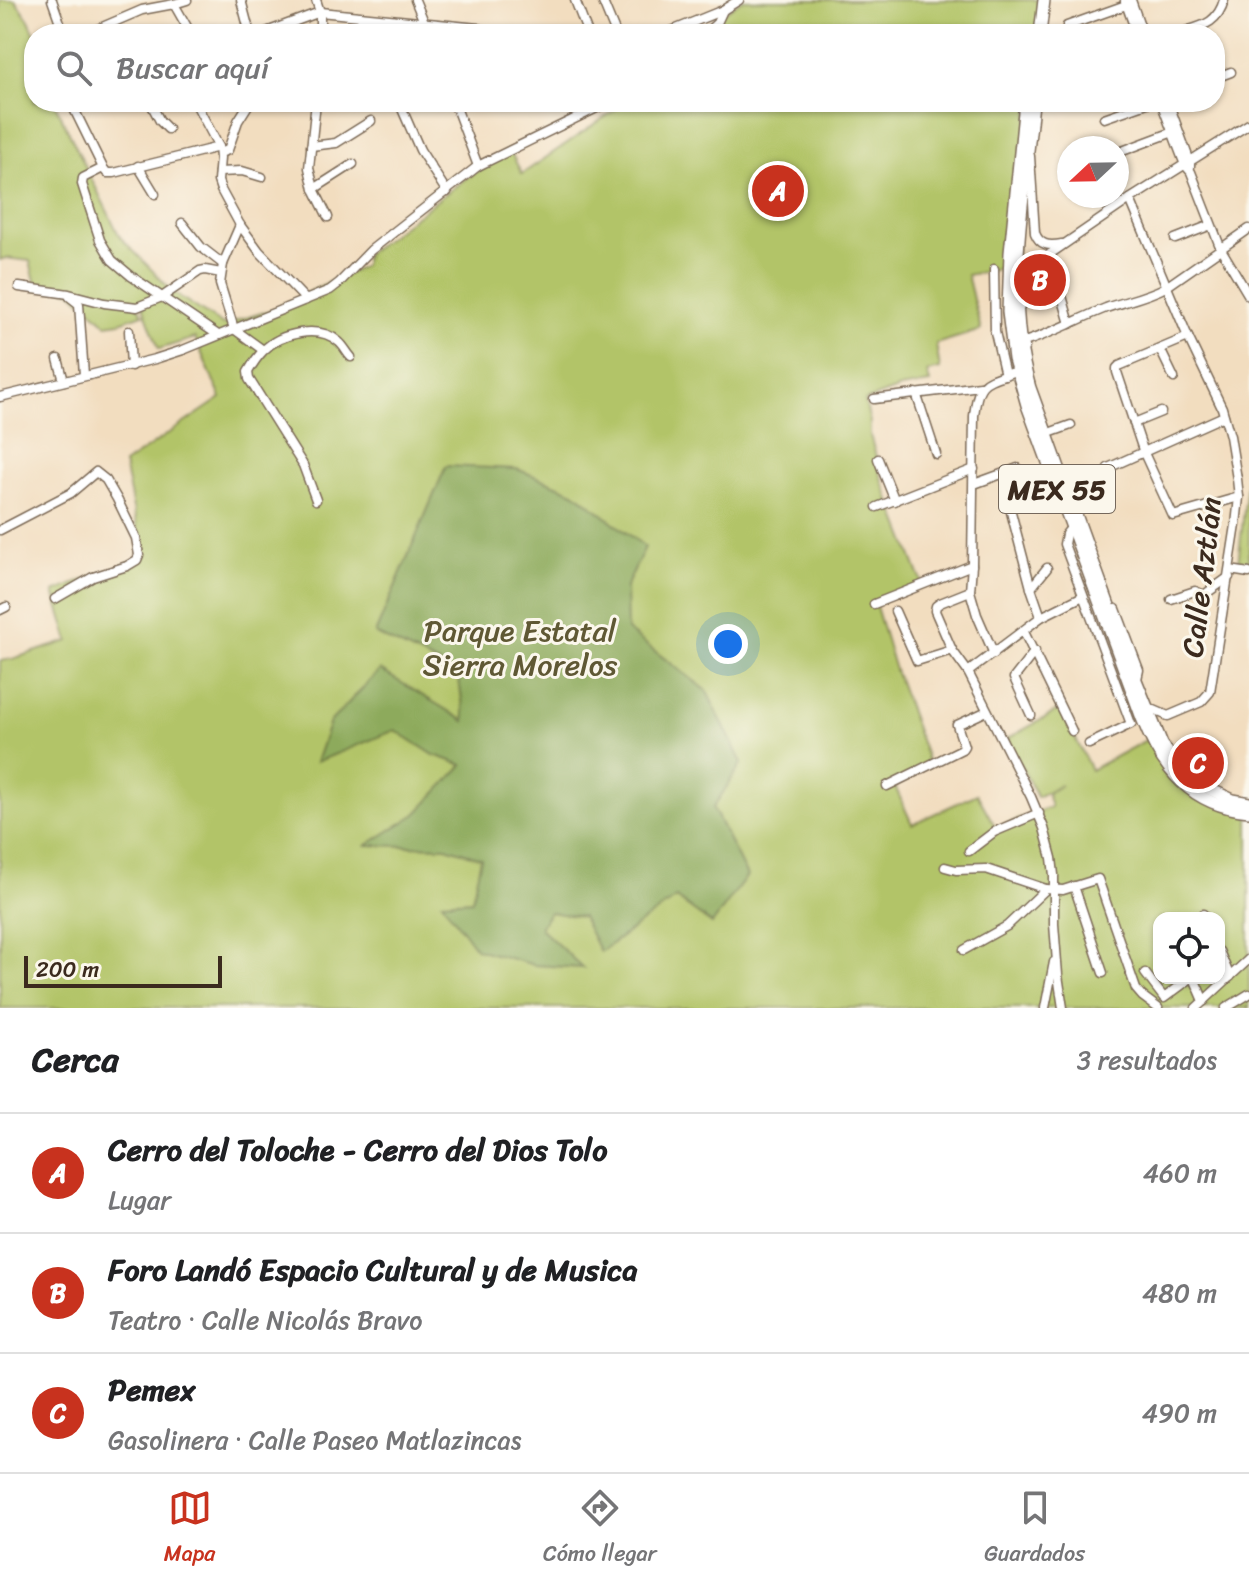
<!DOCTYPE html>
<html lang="es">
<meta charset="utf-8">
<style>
:root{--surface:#fff;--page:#f6f6f6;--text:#202124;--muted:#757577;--line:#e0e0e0;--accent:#c8321e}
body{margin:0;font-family:Sriracha,sans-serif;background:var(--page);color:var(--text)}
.controls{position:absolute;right:24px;bottom:24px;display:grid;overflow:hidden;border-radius:16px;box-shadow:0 2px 6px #0004}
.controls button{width:72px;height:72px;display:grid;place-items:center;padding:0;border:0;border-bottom:2px solid var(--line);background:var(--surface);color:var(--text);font:40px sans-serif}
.compass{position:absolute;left:1057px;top:136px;width:72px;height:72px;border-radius:50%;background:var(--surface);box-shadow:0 2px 6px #0004;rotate:248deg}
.scale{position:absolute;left:24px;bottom:20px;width:198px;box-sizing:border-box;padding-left:8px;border:4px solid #3b2a1e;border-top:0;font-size:22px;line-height:28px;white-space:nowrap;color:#3b2a1e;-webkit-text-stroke:6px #fbf7ec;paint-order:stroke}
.you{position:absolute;left:728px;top:644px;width:28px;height:28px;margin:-20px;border:6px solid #fff;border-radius:50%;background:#1a73e8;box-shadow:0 0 0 12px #1a73e833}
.badge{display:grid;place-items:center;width:52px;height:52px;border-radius:50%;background:var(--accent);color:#fff;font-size:26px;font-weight:700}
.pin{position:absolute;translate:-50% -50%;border:4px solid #fff;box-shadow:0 2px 8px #0006}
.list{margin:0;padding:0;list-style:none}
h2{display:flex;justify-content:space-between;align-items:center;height:104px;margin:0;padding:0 32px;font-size:34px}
h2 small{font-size:26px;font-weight:400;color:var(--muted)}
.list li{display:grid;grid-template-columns:52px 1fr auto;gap:24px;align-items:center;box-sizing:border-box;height:120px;padding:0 32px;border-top:2px solid var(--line)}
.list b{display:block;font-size:30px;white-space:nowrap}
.list p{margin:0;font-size:26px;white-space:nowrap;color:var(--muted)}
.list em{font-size:26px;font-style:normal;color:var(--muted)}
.icon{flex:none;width:44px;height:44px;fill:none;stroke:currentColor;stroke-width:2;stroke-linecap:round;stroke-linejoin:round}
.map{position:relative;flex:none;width:1249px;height:1008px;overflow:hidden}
.search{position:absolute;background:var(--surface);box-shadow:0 2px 6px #0004;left:24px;right:24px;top:24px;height:88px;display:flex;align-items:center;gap:20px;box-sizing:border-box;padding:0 28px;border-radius:32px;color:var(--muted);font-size:30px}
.sheet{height:464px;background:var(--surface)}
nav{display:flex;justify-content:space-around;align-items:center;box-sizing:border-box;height:112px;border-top:2px solid var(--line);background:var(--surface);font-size:22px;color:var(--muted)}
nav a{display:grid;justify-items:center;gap:4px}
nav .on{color:var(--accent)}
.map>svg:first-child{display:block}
</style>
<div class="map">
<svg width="1249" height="1008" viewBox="0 0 1249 1008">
<rect width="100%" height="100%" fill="#fbf7ec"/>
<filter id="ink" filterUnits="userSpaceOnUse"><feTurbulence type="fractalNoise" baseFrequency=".0125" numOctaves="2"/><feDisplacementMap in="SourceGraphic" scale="16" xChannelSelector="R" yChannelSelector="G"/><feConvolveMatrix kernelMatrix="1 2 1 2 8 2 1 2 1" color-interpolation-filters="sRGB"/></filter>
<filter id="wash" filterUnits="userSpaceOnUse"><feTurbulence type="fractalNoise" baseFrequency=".006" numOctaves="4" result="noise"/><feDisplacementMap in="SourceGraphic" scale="32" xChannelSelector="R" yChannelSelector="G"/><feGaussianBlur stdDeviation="1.8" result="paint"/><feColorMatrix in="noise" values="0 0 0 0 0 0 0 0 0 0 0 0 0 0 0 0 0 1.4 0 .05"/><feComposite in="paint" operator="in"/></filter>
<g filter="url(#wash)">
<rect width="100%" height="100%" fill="#f2ddbf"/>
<g fill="#b2c468" stroke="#767743" stroke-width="2" fill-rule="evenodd">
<path d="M 0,0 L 15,0 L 29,20 L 35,34 L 34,102 L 54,102 L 120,237 L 174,293 L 223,325 L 271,310 L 364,266 L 366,254 L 465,179 L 510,151 L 522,174 L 627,102 L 1030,102 L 1015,266 L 967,275 L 981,330 L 936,344 L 940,369 L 927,372 L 930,383 L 900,388 L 865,401 L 870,422 L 870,435 L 883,482 L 923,585 L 875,603 L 895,670 L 929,765 L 893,782 L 912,824 L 977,794 L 996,828 L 1051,807 L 1047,793 L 1061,785 L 1037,797 L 1007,739 L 1061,709 L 1091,770 L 1157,734 L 1188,777 L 1249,808 L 1249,1008 L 0,1008 L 0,661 L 12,659 L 69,641 L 54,592 L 143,557 L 124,464 L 221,398 L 195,338 L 159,349 L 142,304 L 137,304 L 143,314 L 120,322 L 106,324 L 71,291 L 36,285 L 30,261 L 5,258 L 0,260 ZM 1159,918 L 1219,918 L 1219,978 L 1159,978 Z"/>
<polygon points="742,0 1042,0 1036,34 695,34"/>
<polygon points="1249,466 1249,566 1238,564"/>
</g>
<polygon fill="#8daa5c" stroke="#646a3d" stroke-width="2" points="446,466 517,469 574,492 645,547 626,587 627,630 706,690 742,763 713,808 747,876 712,924 676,898 600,952 582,917 549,912 540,928 583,968 534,965 476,949 442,902 472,900 481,858 446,847 367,845 416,814 463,765 434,755 395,730 316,762 330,722 380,670 465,721 458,673 375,634"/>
</g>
<g filter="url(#ink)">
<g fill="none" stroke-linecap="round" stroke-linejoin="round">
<defs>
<g id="minor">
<polyline points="52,0 64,34"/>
<polyline points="241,0 250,34"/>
<polyline points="316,0 320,12 320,34"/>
<polyline points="415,0 429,34"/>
<polyline points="575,0 588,34"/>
<polyline points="602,0 616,34"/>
<polyline points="1131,0 1143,34"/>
<polyline points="1125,1 1137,34"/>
<polyline points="174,4 191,34"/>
<polyline points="365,17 367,34"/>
<polyline points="86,34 142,10 174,4 187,0"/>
<polyline points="261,34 320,12 478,28 498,34"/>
<polyline points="664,34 723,10"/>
<polyline points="705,34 717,23 723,10 739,0"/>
<polyline points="1067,34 1067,26 1126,5"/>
<path d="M 1176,34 C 1199,26 1217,26 1224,0"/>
<polyline points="1215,78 1231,72"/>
<polyline points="81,102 75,106 74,109 103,168"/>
<polyline points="150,102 160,121 168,129"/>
<polyline points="195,102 219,147 220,158 218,181 221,190 240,225 259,251 306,300"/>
<polyline points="316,102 309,168 314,189 328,217"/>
<polyline points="399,102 420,150 447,192"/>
<polyline points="454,102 478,166"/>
<polyline points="1161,102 1185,165 1191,172 1221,249 1249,296"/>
<polyline points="1168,102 1190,162 1190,167"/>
<polyline points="113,103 114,102"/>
<polyline points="1104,118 1150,102"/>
<polyline points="311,146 336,143 371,121"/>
<polyline points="220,153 228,150 238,121 250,102"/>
<polyline points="1117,153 1173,132"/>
<path d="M 1030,156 L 1035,233 C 1040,246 1049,246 1062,244"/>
<polyline points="138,166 155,194"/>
<polyline points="219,172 242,171 262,177"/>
<polyline points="314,189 353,164"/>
<polyline points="1130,199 1188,337 1222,408 1230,436 1237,479 1239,497 1236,525 1210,692 1201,702 1168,716 1147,707"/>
<polyline points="182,223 201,247 223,264"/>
<polyline points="1175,239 1211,225"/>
<polyline points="1050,254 1070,324"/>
<polyline points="994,269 995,332 1005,375"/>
<polyline points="19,287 69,294 104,303 137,307 162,297 200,271 205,270 221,273"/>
<polyline points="70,297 79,304 84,375"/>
<path d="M 1021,305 C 1027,285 1034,269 1050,254 L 1130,199 L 1249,124"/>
<polyline points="234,329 220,284 223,264 240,225"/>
<polyline points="234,329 263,350"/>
<polyline points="129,331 131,366"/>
<polyline points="218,335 131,276 112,260 100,240 82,184 83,178 103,168 107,173 114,173 219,147"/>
<polyline points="1188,337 1119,366 1117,368 1117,372 1144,453 1173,516 1239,497"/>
<path d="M 1025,347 L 1024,342 C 1053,333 1078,319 1106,308 C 1126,301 1147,297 1166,287 L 1249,229"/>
<polyline points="1160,349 1174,378"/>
<polyline points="58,359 64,381"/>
<polyline points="916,393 936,454"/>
<polyline points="0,397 155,359 183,350 330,290 339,283 371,250 478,166 609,102"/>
<polyline points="874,399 980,386"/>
<polyline points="1134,423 1161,412"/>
<polyline points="1046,434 1071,425"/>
<polyline points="878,459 895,501"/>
<polyline points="1108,468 1224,416"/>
<polyline points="974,484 1018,468"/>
<path d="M 316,500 L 303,465 L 249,379 L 248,372 C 252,365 257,357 263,351 C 280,333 319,324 339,342 C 344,346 347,353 351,357"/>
<polyline points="877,507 974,469"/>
<polyline points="1011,512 1031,588 1041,617"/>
<polyline points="1071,528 1066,534 1064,544 1131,724 1089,744"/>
<polyline points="0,530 71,493 96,472 106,480 117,499 136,538 139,555 137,560 127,566 93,577 55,599"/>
<polyline points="1230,570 1249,573"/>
<polyline points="1031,588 1047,568"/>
<polyline points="970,591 940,603 936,606 935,611 952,650 968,672 1031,797 1044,828 1052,858 1054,875 1054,924 1058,975 1063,1008"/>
<polyline points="1171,599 1195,591 1204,595 1229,577"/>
<polyline points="874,604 972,565"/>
<polyline points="1116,609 1139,670 1137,679"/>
<polyline points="0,610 6,607"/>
<polyline points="895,611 917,661 952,650"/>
<polyline points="1024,632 1072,731"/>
<path d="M 994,654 L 977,615 L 970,591 L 972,565 L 974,416 C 978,379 984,382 1016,371"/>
<polyline points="968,672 1041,617 1083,596"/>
<polyline points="1031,715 1014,678 1035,651"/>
<polyline points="887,786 962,749 964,746 957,725 987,711"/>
<polyline points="969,851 994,832 1039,813"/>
<polyline points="945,867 956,870 986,869 1046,889"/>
<polyline points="1074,886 1103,973"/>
<polyline points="1203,914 1204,918"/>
<polyline points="964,950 1007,926 1046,889 1063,890 1098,879 1136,989 1142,996 1158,1008"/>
<polyline points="1219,951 1230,977"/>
<polyline points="1145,973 1164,998 1191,978"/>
<polyline points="1194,978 1204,1001"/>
<polyline points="1045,1008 1054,962"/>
<polyline points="1196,1008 1249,959"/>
<polyline points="1226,1008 1249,994"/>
</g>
<g id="highway">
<polyline points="1040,34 1044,0"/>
<path d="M 1025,102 L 1010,253 L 1008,312 L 1014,359 L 1027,405 L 1142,718 C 1162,769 1191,806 1249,811"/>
<path d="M 1033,102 C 1025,197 1003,295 1030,388 L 1136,680 L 1162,744 L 1175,763 L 1201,785 L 1233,800 L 1249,803"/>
</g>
</defs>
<use href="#minor" stroke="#7b6956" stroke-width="11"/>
<use href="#highway" stroke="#7b6956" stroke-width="14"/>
<use href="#minor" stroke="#fff" stroke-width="8"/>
<use href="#highway" stroke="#fff" stroke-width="11"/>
</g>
</g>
<g text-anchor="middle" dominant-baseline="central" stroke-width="6" stroke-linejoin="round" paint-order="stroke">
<rect fill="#fbf7ec" stroke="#75685c" stroke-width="2" x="999" y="465" width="116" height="48" rx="6"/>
<g font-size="28" font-weight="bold" fill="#3b2a1e">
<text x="1057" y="489">MEX 55</text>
</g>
<g font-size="30" fill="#3b2a1e" stroke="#fbf7ec">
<text transform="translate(1202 577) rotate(-83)">Calle Aztlán</text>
</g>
<g font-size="30" fill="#5f5834" stroke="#fbf7ec">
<text x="520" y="631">Parque Estatal<tspan x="520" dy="34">Sierra Morelos</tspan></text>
</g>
</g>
</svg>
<div class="controls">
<button><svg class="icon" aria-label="locate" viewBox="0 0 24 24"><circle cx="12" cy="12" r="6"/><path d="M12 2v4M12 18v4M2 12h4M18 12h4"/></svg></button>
</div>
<svg class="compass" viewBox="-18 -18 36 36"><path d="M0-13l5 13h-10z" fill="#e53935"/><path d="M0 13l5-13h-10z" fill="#757577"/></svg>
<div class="scale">200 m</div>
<div class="you"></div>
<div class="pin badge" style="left:778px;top:191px">A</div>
<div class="pin badge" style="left:1040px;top:280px">B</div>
<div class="pin badge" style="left:1198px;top:763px">C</div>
<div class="search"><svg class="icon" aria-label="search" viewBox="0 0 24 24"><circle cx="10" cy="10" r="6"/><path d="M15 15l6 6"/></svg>Buscar aquí</div>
</div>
<section class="sheet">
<h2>Cerca<small>3 resultados</small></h2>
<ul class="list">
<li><span class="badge">A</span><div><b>Cerro del Toloche - Cerro del Dios Tolo</b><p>Lugar</p></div><em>460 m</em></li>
<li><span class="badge">B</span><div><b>Foro Landó Espacio Cultural y de Musica</b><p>Teatro · Calle Nicolás Bravo</p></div><em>480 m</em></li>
<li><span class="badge">C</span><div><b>Pemex</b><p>Gasolinera · Calle Paseo Matlazincas</p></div><em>490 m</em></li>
</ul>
</section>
<nav>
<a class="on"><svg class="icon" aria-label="map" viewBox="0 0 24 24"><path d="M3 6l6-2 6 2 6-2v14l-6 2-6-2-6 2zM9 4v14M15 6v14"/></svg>Mapa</a>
<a><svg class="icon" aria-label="directions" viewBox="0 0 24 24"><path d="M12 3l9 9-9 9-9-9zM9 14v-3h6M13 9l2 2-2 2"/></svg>Cómo llegar</a>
<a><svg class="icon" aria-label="saved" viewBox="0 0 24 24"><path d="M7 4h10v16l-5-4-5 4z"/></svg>Guardados</a>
</nav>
